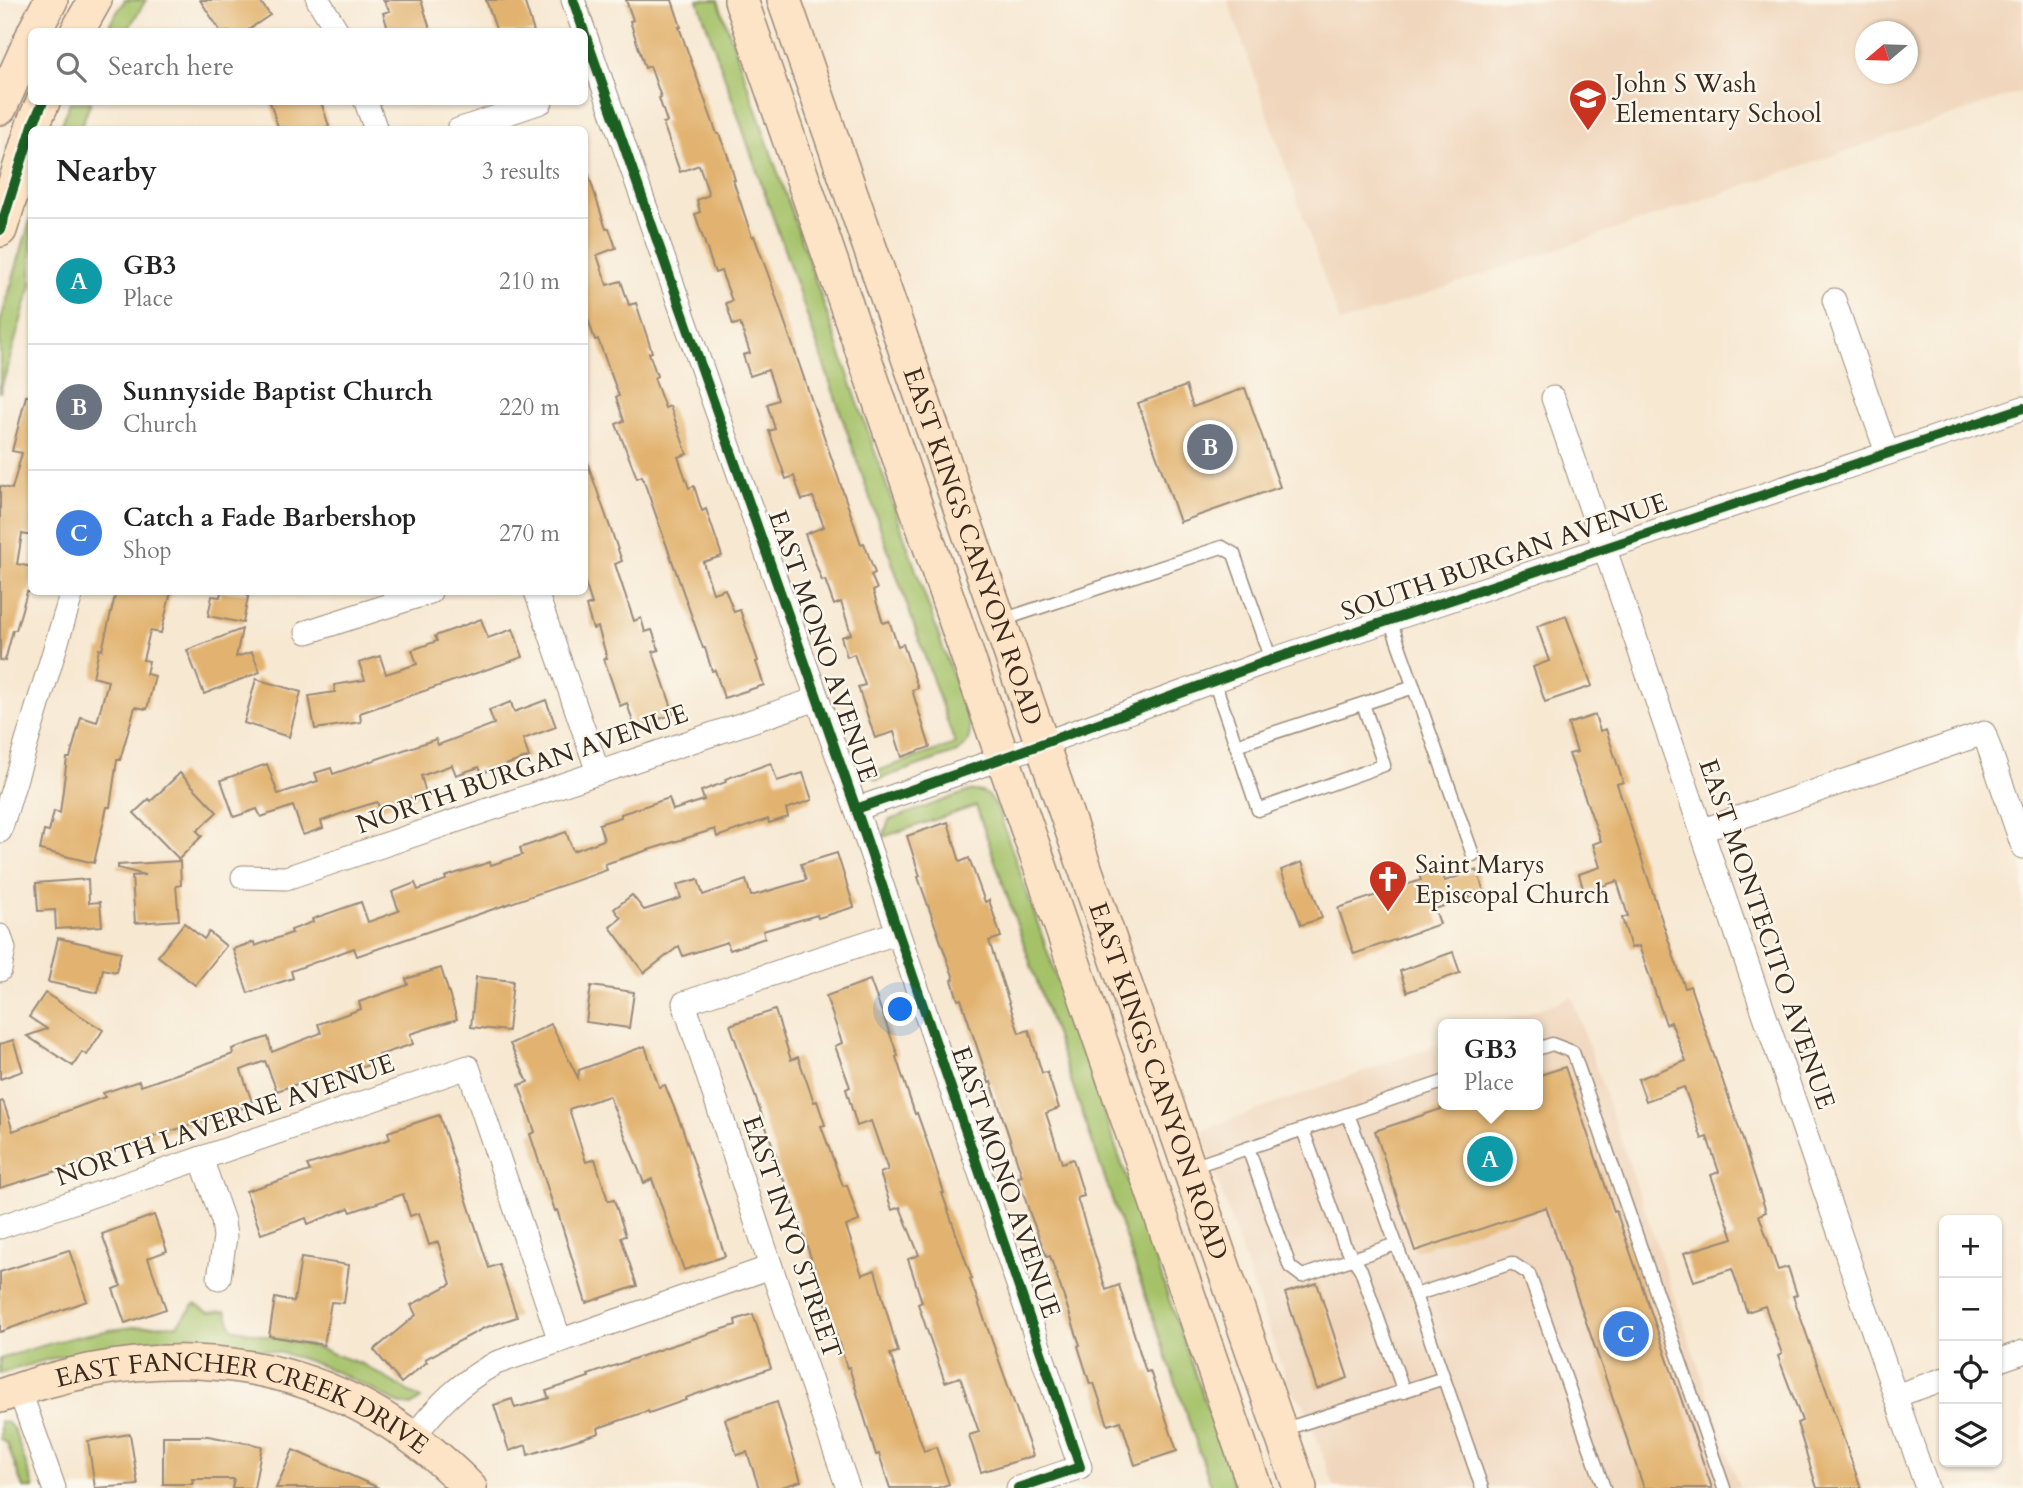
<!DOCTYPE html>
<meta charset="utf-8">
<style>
:root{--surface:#fff;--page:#f6f6f6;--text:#222;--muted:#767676;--line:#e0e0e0;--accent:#7c3aed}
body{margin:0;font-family:Cardo,serif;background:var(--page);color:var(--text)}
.controls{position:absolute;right:21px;bottom:21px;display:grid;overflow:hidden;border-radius:10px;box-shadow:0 2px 5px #0004}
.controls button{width:63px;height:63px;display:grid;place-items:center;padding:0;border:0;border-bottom:2px solid var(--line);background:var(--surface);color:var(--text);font:35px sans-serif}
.compass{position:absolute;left:1855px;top:21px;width:63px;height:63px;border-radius:50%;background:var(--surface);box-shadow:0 2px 5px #0004;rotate:251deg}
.you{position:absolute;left:901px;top:1010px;width:24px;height:24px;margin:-18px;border:5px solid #fff;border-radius:50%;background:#1a73e8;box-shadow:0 0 0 10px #1a73e833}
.badge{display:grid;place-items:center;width:46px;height:46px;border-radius:50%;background:var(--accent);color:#fff;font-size:23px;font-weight:700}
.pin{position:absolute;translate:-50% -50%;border:4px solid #fff;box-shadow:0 2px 7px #0006}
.popup{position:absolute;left:1438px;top:1019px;width:105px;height:91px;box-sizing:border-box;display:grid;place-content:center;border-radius:10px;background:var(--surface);filter:drop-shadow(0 2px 5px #0005);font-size:23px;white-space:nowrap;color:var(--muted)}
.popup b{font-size:26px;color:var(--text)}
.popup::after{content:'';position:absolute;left:50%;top:100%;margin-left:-14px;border:14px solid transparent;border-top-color:var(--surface)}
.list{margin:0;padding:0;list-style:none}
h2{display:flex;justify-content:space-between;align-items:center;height:91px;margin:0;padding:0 28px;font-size:30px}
h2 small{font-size:23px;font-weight:400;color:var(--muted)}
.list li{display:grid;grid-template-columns:46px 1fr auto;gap:21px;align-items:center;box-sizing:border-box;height:126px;padding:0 28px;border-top:2px solid var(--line)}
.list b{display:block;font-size:26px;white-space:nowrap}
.list p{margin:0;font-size:23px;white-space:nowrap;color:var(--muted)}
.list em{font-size:23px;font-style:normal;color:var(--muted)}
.icon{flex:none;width:38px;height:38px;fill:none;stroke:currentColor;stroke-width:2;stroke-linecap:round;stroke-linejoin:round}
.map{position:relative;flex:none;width:2023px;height:1488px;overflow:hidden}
.search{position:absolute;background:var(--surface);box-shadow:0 2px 5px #0004;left:28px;top:28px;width:560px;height:77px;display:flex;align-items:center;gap:18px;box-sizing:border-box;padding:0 24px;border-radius:10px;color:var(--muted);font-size:26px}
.panel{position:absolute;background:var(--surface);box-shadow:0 2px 5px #0004;left:28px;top:126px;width:560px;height:469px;border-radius:10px}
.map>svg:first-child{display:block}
</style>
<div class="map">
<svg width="2023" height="1488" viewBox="0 0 2023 1488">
<rect width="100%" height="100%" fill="#fbf7ec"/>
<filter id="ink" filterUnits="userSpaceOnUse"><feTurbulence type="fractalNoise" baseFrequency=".0143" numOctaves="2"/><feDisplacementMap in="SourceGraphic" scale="14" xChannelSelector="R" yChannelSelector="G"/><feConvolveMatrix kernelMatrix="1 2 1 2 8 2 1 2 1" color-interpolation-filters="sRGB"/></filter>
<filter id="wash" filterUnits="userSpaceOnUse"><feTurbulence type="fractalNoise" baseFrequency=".00686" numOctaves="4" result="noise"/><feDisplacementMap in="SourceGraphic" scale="28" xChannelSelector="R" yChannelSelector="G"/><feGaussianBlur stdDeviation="1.57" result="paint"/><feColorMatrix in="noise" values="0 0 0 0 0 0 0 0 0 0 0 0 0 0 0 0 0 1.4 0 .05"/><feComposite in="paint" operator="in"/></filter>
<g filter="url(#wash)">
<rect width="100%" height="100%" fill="#f7e8d2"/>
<g fill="#f0d6bc" fill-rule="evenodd">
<path d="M 1228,0 L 2023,0 L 2023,91 L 1340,323 ZM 1866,32 L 1908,32 L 1908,74 L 1866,74 Z"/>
<polygon points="1572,997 1740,1488 1335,1488 1303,1403 1290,1391 1200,1131 1443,1043 1443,1105 1537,1105 1537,1024 1496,1024"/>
</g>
<g fill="#a5c269" stroke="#707644" stroke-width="2">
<polygon points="125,0 146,0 127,31 105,31"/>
<path d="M 698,0 L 718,0 L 970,726 C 970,739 968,745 957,752 L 877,780 L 868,774 L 955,744 Z"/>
<polygon points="70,102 91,102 80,129 60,129"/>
<polygon points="31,217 31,285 0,393 0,323"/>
<path d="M 970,791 C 986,790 991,796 998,810 L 1235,1488 L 1212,1488 L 976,806 L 883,837 L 889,820 Z"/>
<path d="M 195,1304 L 209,1312 L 226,1311 L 232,1328 L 315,1347 L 364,1365 L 421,1399 L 411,1406 L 398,1403 C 362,1384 325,1364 285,1354 C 272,1350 257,1349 243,1347 C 159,1335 80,1347 0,1374 L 0,1359 C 63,1338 111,1325 177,1325 Z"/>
<polygon points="0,1421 8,1423 14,1430 34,1488 23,1488 7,1443 0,1439"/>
</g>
<g id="blocks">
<g fill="#e2b370">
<polygon points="200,0 259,0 270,15 245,32 221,32"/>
<polygon points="383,0 421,0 431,32 389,32 383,13 390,11"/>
<polygon points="486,0 524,0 534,32 497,32"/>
<polygon points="626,0 672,0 681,27 679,27 717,134 719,134 728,156 735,180 733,180 752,237 754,236 772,285 861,544 864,543 875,573 871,575 877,589 873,591 883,623 889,621 898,646 903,644 918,688 912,690 930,747 902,757 894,732 875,738 858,687 865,685 854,654 847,657 841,637 851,634 841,602 834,605 825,580 822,581 805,534 824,527 813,497 802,500 794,476 786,479 769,431 775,429 767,404 778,400 768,370 750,376 743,355 750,353 740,323 733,325 726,303 732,301 721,271 715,273 695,214 700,212 697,200 709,195 699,165 680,172 663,123 667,122 659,98 661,97 650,66 645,68 630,21 633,20"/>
<polygon points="270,102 321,102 329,126 319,130 279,130"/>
<polygon points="584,173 588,173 606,229 609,228 616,248 597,255 607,285 621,281 629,305 636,303 652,352 649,353 657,376 654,378 665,408 670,406 687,454 678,457 689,488 694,486 702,511 706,509 722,556 703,562 713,593 725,589 734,612 740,610 758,661 756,662 764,685 724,698 715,670 712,671 705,648 703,648 642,476 637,478 616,424 624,421 616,397 619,396 598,339 595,340 584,307"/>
<polygon points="1186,386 1193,407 1245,388 1280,487 1180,522 1138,403"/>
<polygon points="26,396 32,396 32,536 22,534 17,564 32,567 32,574 29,592 27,592 16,630 13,630 5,661 0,660 0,486 12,489 22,453 12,451"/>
<polygon points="584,462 587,462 622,561 615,564 634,621 641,618 645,632 652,630 659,650 653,652 674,714 654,721 655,726 636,732 627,703 620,706 604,659 607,658 598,627 593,629 586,606 592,604 584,579"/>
<polygon points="116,592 171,592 161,633 150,631 143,660 149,661 146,674 155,676 147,709 135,707 120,760 117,760 110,807 107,807 94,863 40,850 44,831 49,832 54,811 60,813 67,758 70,758 81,717 97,722 108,681 93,677 99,649 102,650"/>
<polygon points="221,592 249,592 243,623 208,616 212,596 220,597"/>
<polygon points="1566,616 1592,686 1545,702 1533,667 1549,661 1537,626"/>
<polygon points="481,619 488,638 513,629 523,657 360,713 361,722 315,729 309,696 335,692 334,685 365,680 359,663 380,656 386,674 417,664 412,650 437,641 435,636"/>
<polygon points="242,629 236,657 252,652 260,672 204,694 187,650"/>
<polygon points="256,679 301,692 289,737 244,723"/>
<polygon points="546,700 556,727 523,739 529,757 482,773 479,767 456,775 452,765 421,776 426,793 380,809 377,802 351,810 321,821 323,828 303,835 293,806 261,817 257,809 234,817 221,780 267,764 278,794 318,781 315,773 331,768 333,774 436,739 438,745 494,724 489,710 511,702 514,712"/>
<polygon points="1595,715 1600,731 1606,729 1623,782 1617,784 1674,957 1685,988 1690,986 1738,1125 1766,1212 1759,1215 1778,1270 1788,1267 1797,1295 1793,1296 1861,1488 1817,1488 1797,1423 1802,1421 1778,1356 1782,1354 1765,1306 1747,1312 1732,1269 1694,1281 1684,1253 1733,1238 1711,1175 1719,1172 1707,1137 1702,1139 1684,1087 1646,1101 1638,1079 1686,1061 1671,1022 1666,1024 1639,946 1631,948 1622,918 1628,916 1617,881 1584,892 1579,874 1600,867 1593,844 1601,841 1569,754 1577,752 1568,724"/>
<polygon points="771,763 777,781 803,773 812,800 786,809 788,817 769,823 768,819 717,837 715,829 645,851 605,864 607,870 357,956 354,948 291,971 293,978 248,993 233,949 254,942 255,946 292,933 291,930 313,922 312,919 361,902 368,922 399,911 392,892 415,883 418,890 446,880 445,877 490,862 491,865 522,855 520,848 566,832 573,851 604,840 599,824 621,817 621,814 669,798 673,810 704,800 701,791 726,782 725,779"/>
<polygon points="180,773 217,812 197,831 202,836 179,859 134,813 149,799 151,801"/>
<polygon points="948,822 960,862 969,858 985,902 989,900 1001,937 989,941 1019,1033 1029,1030 1042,1073 1047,1072 1059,1108 1046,1113 1062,1163 1073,1159 1084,1196 1077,1198 1106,1290 1119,1285 1146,1372 1150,1371 1177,1451 1135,1465 1121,1421 1108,1425 1094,1383 1090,1384 1078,1346 1080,1345 1050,1256 1047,1257 1030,1214 1018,1177 1022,1176 991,1082 989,1083 961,999 958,1000 952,980 954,979 918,877 920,876 907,836"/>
<polygon points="837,853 854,907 818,918 817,915 763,931 765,938 730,950 727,942 683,956 679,946 644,973 610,927 621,918 614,909 632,895 644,910 681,898 677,885 698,879 703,895 746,880 751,896 806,880 801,864"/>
<polygon points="180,861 181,885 176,886 179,920 135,923 132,876 145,875 118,868 118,865"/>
<polygon points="1302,862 1322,918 1301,925 1281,870"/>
<polygon points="1440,865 1445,881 1477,870 1484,892 1435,909 1440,924 1354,954 1338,908 1421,880 1418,872"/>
<polygon points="88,879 89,903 100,902 102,926 56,929 55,910 38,911 36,883"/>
<polygon points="184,923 204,939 209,932 226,946 195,985 158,956"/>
<polygon points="58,938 121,952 116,972 103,969 98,993 48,982"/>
<polygon points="1453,952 1460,973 1407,992 1400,971"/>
<polygon points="441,968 457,1019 410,1034 413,1044 370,1058 372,1064 335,1076 334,1071 277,1091 265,1061 241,1070 252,1102 242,1105 243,1108 115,1149 116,1151 80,1164 0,1188 0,1102 3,1101 13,1131 105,1097 103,1093 139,1081 141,1086 191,1069 233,1054 232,1049 268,1037 272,1052 321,1033 318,1024 361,1009 359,1002 408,985 406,979"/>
<polygon points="476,977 513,981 508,1031 471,1027"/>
<polygon points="870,980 898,1056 896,1057 915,1114 917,1113 930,1150 944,1193 942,1193 972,1279 970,1279 1033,1456 981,1472 969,1435 979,1432 960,1377 945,1382 918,1304 922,1302 908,1259 919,1255 900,1207 892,1210 880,1173 888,1170 871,1121 857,1126 846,1089 850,1087 835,1046 842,1043 826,996"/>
<polygon points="591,986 634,992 629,1028 586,1022"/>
<polygon points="45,993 103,1030 87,1055 82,1052 73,1066 27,1036 47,1029 29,1017"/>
<polygon points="775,1010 791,1060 798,1057 814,1102 817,1101 825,1125 821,1126 843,1186 847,1185 859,1221 846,1226 862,1275 875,1270 898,1352 890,1354 924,1451 936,1447 949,1484 937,1488 890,1488 879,1454 876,1455 849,1367 847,1368 791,1197 776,1162 778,1161 730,1025"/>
<polygon points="551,1024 578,1078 579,1070 645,1046 659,1087 665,1085 682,1127 725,1256 684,1270 652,1179 644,1183 609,1096 569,1109 586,1162 595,1159 608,1201 614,1200 626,1236 621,1237 637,1286 586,1303 557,1210 555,1211 530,1134 535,1132 519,1085 528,1082 510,1044"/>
<polygon points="13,1040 23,1071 0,1079 0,1044"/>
<polygon points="1565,1067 1614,1211 1616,1211 1712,1488 1644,1488 1546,1207 1415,1251 1375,1131 1453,1105 1537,1105 1537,1076"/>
<polygon points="439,1115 489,1268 499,1264 517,1317 484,1328 425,1359 427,1362 401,1383 374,1350 416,1315 411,1305 451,1284 438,1242 429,1245 419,1213 410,1216 403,1194 351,1212 349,1208 308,1224 306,1218 261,1234 246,1191 310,1171 307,1165 390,1139 388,1132"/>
<polygon points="154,1215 167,1251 148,1258 166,1309 125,1323 113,1289 121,1286 102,1234"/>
<polygon points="69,1250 87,1301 0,1332 0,1272"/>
<polygon points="301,1258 349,1265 344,1303 331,1302 324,1345 269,1336 275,1298 294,1302"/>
<polygon points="1317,1283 1348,1378 1317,1389 1285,1293"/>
<polygon points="753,1314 771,1368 685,1398 686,1400 649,1413 648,1411 598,1428 599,1433 563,1444 528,1455 526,1445 509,1451 494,1405 512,1399 515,1408 549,1398 546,1391 589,1377 588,1375 667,1347 736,1325 735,1320"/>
<polygon points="777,1402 801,1481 779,1488 759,1488 747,1452 737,1455 725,1419"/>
<polygon points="130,1434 138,1485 95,1488 88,1441"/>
<polygon points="163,1436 208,1436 262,1446 254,1488 232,1488 234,1479 192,1479 193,1484 163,1484"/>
<polygon points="293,1450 379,1488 276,1488"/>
</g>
</g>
</g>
<g filter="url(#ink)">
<use href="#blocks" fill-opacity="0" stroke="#998978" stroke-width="2"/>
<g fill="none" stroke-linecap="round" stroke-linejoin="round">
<defs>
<g id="lane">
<polyline points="1002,620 1222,547 1234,554 1271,660"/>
<polyline points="1390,620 1473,855"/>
<polyline points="1214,681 1236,745"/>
<polyline points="1363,704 1384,765 1258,810 1236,745 1414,687"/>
<polyline points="1537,1049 1552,1044 1573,1052 1724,1488"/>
<polyline points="1348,1114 1443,1082"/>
<polyline points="1303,1130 1344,1244 1361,1270 1404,1392"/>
<polyline points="1248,1148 1290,1267 1302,1276 1396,1244"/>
<polyline points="1189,1168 1348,1114 1415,1295 1512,1263 1529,1274 1604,1488"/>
<polyline points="1415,1295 1482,1488"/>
<polyline points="1282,1430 1444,1378"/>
</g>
<g id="street">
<polyline points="318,0 338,32"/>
<polyline points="573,0 856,809 1080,1467 1018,1488"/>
<polyline points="366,102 376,130"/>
<polyline points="458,130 541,102"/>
<polyline points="1834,300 1887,453"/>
<polyline points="1553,398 1927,1488"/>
<polyline points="536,592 598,772"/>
<polyline points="307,632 430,592"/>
<polyline points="856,809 1003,758 1271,660 2023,408"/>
<polyline points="1703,830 1984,733 2023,847"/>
<polyline points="0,831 72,592"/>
<polyline points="243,877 286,878 817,699"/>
<polyline points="0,936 4,949 0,970"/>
<polyline points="201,1158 223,1221 225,1237 219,1278"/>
<polyline points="0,1227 468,1067 560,1341"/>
<polyline points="1997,1361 2023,1352"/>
<polyline points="19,1389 54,1488"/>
<polyline points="1895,1396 1944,1379"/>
<path d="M 413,1437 C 439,1404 459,1383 496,1363 L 771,1267"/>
<polyline points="848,1488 771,1267 684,1003 896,933"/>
</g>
<g id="secondary">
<polyline points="741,0 1255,1488"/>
<path id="s1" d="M 784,0 L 1300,1488"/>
<polyline points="34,32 51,0"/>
<polyline points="77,32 95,0"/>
<polyline points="0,108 32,37"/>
<polyline points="0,230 34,122 43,102"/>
<path id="s2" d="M 0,1396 C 173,1333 338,1353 470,1488"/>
</g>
</defs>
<use href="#lane" stroke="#998978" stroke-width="15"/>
<use href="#street" stroke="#998978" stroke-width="25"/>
<use href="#secondary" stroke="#998978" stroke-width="36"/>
<use href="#lane" stroke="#fff" stroke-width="12"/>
<use href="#street" stroke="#fff" stroke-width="23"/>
<use href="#secondary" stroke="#fee4c6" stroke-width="33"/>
<defs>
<g id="cycleway">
<polyline points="573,0 856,809 1080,1467 1018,1488"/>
<polyline points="0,230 34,122 43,102"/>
<polyline points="856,809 1003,758 1271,660 2023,408"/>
</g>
</defs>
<use href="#cycleway" stroke="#fbf7ec" stroke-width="15"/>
<use href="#cycleway" stroke="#1b5e20" stroke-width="10"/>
</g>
</g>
<defs>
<symbol id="school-pin" viewBox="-11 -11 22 30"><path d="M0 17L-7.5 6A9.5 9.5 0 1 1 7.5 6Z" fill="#c8321e" stroke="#fbf7ec"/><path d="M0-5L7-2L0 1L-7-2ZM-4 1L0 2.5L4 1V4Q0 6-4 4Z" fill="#fff"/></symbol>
<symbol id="church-pin" viewBox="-11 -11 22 30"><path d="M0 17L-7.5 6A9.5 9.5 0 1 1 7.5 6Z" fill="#c8321e" stroke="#fbf7ec"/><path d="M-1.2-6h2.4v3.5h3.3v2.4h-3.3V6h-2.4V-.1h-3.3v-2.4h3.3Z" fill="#fff"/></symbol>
</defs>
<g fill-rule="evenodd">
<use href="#school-pin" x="1566" y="76" width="44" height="60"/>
<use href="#church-pin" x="1366" y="857" width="44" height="60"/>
</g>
<g text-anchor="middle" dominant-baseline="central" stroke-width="5" stroke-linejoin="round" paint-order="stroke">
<g font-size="26" fill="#3b2a1e" stroke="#fbf7ec" text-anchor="start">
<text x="1615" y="83">John S Wash<tspan x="1615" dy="30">Elementary School</tspan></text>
<text x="1415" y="864">Saint Marys<tspan x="1415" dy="30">Episcopal Church</tspan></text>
</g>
<g font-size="26" fill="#3b2a1e" stroke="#fbf7ec">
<text stroke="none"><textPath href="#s1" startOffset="578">EAST KINGS CANYON ROAD</textPath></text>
<text transform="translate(1504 557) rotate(-19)">SOUTH BURGAN AVENUE</text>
<text transform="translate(823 646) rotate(71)">EAST MONO AVENUE</text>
<text transform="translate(522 769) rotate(-19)">NORTH BURGAN AVENUE</text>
<text transform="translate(1767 934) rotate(71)">EAST MONTECITO AVENUE</text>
<text stroke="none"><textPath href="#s1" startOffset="1144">EAST KINGS CANYON ROAD</textPath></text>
<text transform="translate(225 1120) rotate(-19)">NORTH LAVERNE AVENUE</text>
<text transform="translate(1006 1182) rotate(71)">EAST MONO AVENUE</text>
<text transform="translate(792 1237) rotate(71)">EAST INYO STREET</text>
<text stroke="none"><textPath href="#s2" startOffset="254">EAST FANCHER CREEK DRIVE</textPath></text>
</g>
</g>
</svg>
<div class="controls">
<button>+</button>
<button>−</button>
<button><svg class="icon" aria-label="locate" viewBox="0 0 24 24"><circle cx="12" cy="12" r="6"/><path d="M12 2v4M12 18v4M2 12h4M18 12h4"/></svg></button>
<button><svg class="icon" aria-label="layers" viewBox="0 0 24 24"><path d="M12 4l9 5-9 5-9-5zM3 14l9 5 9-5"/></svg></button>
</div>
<svg class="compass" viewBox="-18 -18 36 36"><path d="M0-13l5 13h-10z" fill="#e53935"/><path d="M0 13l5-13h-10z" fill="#767676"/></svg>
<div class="you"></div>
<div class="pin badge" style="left:1490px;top:1159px;background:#0f9aa8">A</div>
<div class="popup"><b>GB3</b>Place</div>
<div class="pin badge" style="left:1210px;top:447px;background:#6b7280">B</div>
<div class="pin badge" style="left:1626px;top:1334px;background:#3f7fe0">C</div>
<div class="search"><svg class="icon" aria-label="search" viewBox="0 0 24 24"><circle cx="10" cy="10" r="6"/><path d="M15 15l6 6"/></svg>Search here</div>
<section class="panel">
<h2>Nearby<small>3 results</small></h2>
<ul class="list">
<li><span class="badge" style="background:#0f9aa8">A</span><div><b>GB3</b><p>Place</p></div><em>210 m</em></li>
<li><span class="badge" style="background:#6b7280">B</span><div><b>Sunnyside Baptist Church</b><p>Church</p></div><em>220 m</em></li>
<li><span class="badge" style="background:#3f7fe0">C</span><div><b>Catch a Fade Barbershop</b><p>Shop</p></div><em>270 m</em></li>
</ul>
</section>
</div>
